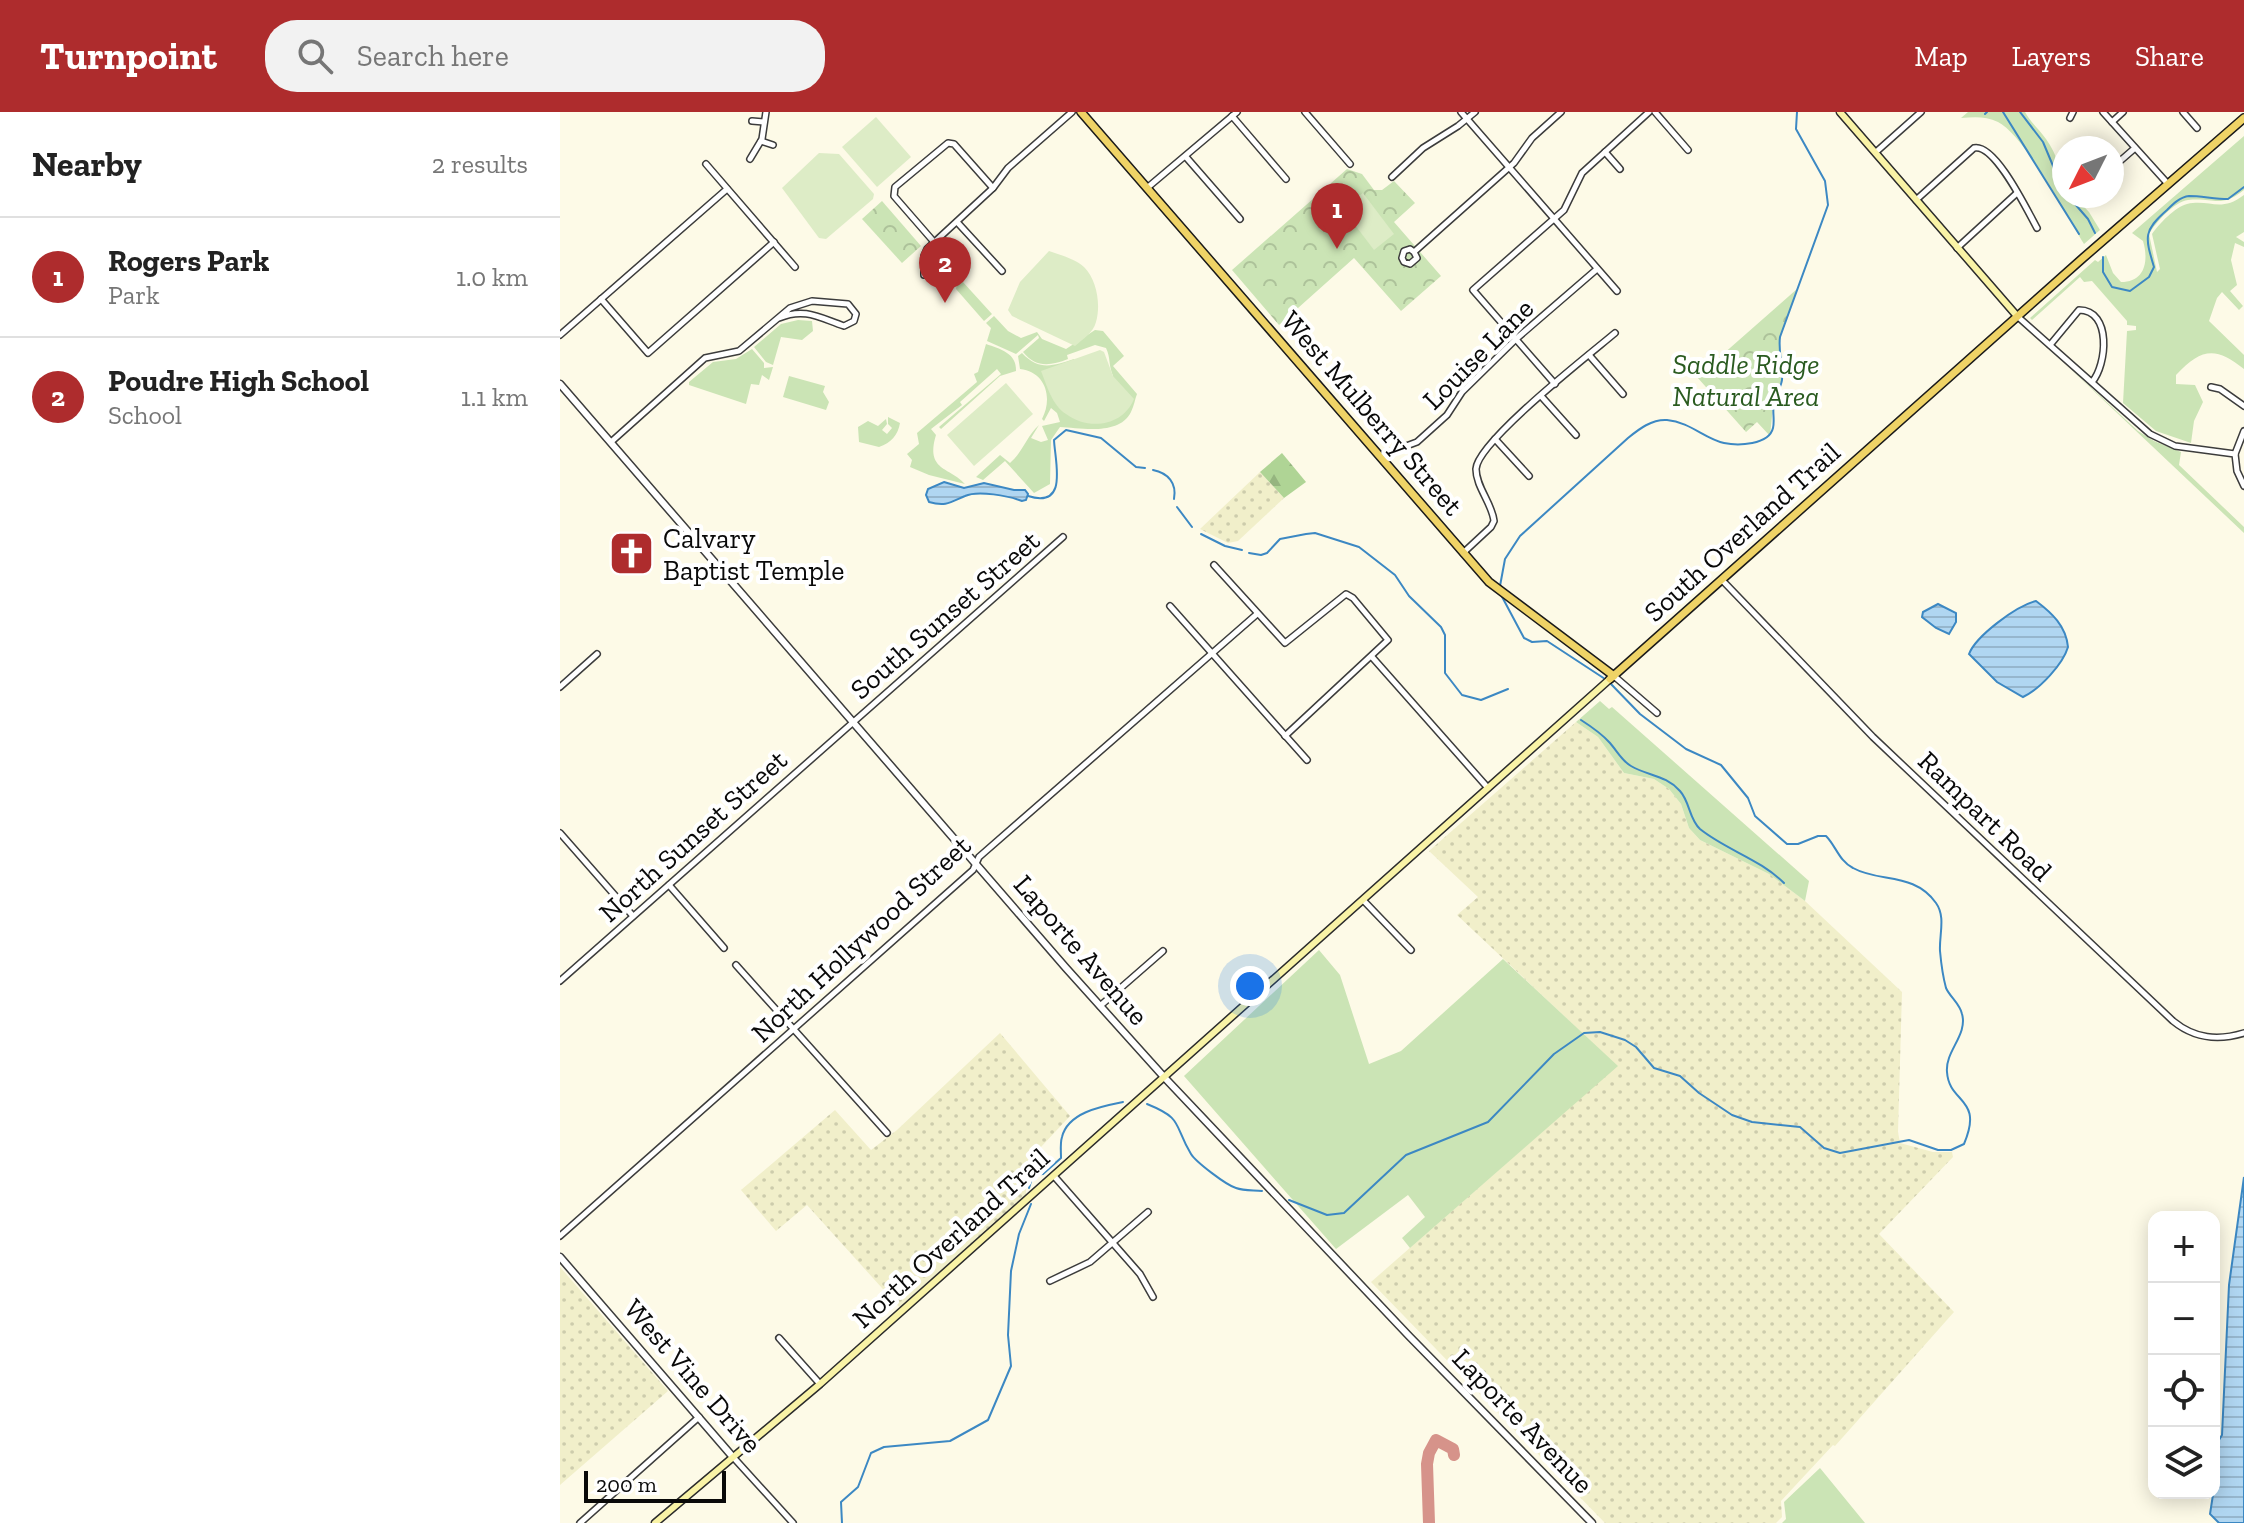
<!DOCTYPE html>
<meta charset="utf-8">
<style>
:root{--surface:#fff;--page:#f2f2f2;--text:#222;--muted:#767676;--line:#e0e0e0;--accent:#ae2c2d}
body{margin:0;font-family:"Zilla Slab",serif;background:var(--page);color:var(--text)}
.controls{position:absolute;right:24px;bottom:24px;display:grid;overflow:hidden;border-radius:16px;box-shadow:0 4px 20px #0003}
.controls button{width:72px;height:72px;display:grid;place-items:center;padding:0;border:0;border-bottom:2px solid var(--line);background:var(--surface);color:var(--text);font:40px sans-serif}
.compass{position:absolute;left:1492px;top:24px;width:72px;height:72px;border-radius:50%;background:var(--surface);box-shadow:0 4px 20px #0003;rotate:228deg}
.scale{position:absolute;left:24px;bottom:20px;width:142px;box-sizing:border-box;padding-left:8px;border:4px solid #090909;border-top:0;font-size:22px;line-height:28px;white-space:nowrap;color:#090909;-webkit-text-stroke:6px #fff;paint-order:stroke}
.you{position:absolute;left:690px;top:874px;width:28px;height:28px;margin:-20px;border:6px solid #fff;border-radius:50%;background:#1a73e8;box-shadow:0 0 0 12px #1a73e833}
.badge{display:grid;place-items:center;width:52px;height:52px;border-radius:50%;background:var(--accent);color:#fff;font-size:26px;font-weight:700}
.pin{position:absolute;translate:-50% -66px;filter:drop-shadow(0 2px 4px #0008)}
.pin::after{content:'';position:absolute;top:42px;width:28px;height:24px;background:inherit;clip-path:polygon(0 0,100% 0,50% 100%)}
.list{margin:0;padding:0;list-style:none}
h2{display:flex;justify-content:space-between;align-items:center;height:104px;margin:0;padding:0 32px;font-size:34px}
h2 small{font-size:26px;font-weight:400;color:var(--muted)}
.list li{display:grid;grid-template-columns:52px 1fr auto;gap:24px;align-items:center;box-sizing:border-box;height:120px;padding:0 32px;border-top:2px solid var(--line)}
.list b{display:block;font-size:30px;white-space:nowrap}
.list p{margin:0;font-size:26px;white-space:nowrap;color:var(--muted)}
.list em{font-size:26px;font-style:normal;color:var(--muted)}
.icon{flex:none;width:44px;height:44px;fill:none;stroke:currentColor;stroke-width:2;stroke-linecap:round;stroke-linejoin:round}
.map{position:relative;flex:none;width:1684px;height:1411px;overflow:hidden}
header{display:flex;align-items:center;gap:48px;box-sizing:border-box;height:112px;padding:0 40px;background:var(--accent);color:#fff}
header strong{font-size:38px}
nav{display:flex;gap:44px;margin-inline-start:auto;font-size:28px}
.search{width:560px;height:72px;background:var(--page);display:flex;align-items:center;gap:20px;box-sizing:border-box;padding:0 28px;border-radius:32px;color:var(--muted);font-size:30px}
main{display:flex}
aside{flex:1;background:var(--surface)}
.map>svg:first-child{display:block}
</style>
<header>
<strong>Turnpoint</strong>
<div class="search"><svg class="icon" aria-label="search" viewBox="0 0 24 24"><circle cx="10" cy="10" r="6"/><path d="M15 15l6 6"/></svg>Search here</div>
<nav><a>Map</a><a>Layers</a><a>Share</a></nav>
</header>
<main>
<aside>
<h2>Nearby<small>2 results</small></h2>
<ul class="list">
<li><span class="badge">1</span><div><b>Rogers Park</b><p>Park</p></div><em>1.0 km</em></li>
<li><span class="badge">2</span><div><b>Poudre High School</b><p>School</p></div><em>1.1 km</em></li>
</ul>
</aside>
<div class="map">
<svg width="1684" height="1411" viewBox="0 0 1684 1411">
<defs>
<pattern id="farmland-dots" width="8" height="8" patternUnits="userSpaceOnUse" patternTransform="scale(2)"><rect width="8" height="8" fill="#f1efca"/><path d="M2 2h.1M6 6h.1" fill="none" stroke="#cdccac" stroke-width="1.8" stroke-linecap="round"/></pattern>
<pattern id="forest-firs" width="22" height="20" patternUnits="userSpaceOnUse" patternTransform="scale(2)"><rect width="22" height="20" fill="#afd495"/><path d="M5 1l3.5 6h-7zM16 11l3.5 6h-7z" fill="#95b57f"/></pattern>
<pattern id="park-crowns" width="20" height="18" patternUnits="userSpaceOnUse" patternTransform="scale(2)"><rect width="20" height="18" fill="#cbe4b5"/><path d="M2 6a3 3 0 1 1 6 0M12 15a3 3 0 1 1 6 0" fill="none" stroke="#adc29a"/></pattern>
<pattern id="water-rules" width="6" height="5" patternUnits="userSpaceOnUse" patternTransform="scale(2)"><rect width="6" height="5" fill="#b0d6f1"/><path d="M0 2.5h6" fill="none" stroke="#96b6cd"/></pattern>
</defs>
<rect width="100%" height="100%" fill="#fdfae7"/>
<g fill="url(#farmland-dots)">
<polygon points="700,360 724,386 678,429 668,431 640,417"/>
<polygon points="1016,610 1038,625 1064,661 1094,667 1109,677 1121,692 1129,716 1140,728 1209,762 1245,789 1342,880 1338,1020 1340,1031 1373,1040 1392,1040 1393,1045 1319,1122 1394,1200 1275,1334 1273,1333 1221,1389 1222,1405 1216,1411 1045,1411 811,1170 1057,954 897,803 918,785 869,739"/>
<polygon points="440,921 510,1004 466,1051 466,1083 340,1196 247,1093 216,1119 181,1078 275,998 311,1038 337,1018"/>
<polygon points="0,1155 108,1279 0,1373"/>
</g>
<g fill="#cbe4b5">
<path d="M 1408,0 L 1465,0 C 1471,11 1479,17 1486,27 C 1497,42 1504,65 1504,84 L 1514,84 L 1529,100 L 1540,118 L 1524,132 C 1507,104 1465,24 1438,10 C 1426,4 1414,5 1401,6 Z"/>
<path d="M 1684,24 L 1684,78 C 1660,97 1654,85 1628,88 C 1614,90 1596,110 1589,122 L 1597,160 L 1600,157 L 1592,122 C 1599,112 1615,95 1627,92 C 1651,87 1660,101 1684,83 L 1684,120 L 1676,125 L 1684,130 L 1684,135 L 1675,131 L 1671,148 L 1677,173 L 1670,179 L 1683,194 L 1679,198 L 1662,180 L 1657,186 L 1649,209 L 1684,243 L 1684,257 C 1656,234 1641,236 1616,263 L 1616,272 L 1635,273 L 1643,290 L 1634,309 L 1631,331 L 1596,319 L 1563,291 L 1567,219 L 1576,218 L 1576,214 L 1567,213 L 1567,209 L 1532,169 L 1524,170 L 1520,165 L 1472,208 L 1470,206 L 1535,148 L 1538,150 L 1546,143 L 1553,161 L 1561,170 C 1585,170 1589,149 1583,129 L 1572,121 Z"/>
<path d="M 372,136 L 432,202 L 424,209 L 396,177 L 397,172 C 378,166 353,160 372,136 Z"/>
<path d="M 434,204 L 448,219 L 461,226 L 477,220 L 482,227 L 506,237 L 535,218 L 543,219 L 564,244 L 553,254 L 577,282 C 575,287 574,294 571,300 C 559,324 521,316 500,315 L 491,328 L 490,372 L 474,381 L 445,349 L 423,368 L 416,365 L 440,343 L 450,351 C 463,340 466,325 479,313 L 471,326 L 481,330 L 488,328 L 482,314 L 500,310 L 497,301 L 491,296 L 484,309 L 482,307 C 493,286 486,260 460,257 L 458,244 L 462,241 C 479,259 493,254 514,247 L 520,264 L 553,264 C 548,252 551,247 546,236 L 535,233 L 507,243 L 508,247 C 490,254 476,256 463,240 L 479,226 L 478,223 L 456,242 L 427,229 L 431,216 L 426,211 Z"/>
<polygon points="238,208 252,209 253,219 242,228 221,225 213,253 206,250 194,235 221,212"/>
<path d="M 426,232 C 440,237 457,241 456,259 L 440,264 L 381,317 L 379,315 L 441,262 L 437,257 L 400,290 L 402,293 L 371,317 L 376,323 C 365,359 390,355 405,372 L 369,363 L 350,355 L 352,348 L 347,342 L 359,332 L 357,321 L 417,270 L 414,262 L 418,260 Z"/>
<polygon points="192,237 204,251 204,256 213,255 209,268 202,263 199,273 191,272 186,292 129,273 129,270 153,250 176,247"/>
<polygon points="1501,248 1578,319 1594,329 1621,340 1619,353 1684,415 1684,421"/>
<polygon points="229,264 265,274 263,280 269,290 266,298 223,285"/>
<path d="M 328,305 L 340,311 C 338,323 331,331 319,335 L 299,330 L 298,315 L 308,309 L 318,314 L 326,307 L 327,312 L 322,318 L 327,322 L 332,316 L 328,312 Z"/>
<polygon points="1040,589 1049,597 1052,595 1249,769 1245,789 1209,762 1140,728 1129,716 1121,692 1109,677 1094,667 1064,661 1038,625 1016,610"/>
<polygon points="759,838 780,863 809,952 841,939 943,847 1058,954 850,1136 842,1126 865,1105 848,1083 776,1137 624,964"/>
<polygon points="1260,1356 1305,1411 1222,1411 1226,1407 1224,1390"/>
</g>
<polygon fill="url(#forest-firs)" points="722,341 746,370 724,386 700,360"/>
<g fill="url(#park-crowns)">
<polygon points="787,57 802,62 814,78 822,78 834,69 855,91 834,110 881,164 841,199 794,146 719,213 672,158"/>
<polygon points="322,89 361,134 342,151 302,107"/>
<polygon points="1237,177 1220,225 1219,246 1222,266 1213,294 1210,324 1197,310 1186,320 1137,265"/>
</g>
<g fill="#ddecc6">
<polygon points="316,5 351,45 317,75 282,35"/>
<polygon points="259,41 279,42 314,82 313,87 266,127 259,126 222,76"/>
<polygon points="803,81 834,122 814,138 782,96"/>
<path d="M 489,139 C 501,143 515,147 524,155 C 537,168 541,193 536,210 C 533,221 523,227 515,234 L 452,204 L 448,198 L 460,170 Z"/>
<path d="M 540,238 L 544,240 L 553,264 L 574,287 C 563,314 529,319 506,302 C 492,293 487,274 481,259 Z"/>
<polygon points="446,271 473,302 414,354 387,323"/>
</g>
<g fill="url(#water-rules)" stroke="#3c88c3" stroke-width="2">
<path d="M 384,370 L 404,376 L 424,371 L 454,378 L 465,378 L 468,382 L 466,388 L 462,389 C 449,384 418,378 405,384 C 391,390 386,395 369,390 L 366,383 L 368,377 Z"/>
<path d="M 1476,489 C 1492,501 1506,514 1508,535 C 1503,552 1480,577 1463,585 L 1437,570 L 1409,542 C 1416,524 1456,494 1476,489 Z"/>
<polygon points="1378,492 1396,501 1396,510 1389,522 1376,516 1362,505 1363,500"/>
<polygon points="1684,1065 1684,1411 1659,1411 1650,1402 1657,1357 1656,1333 1662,1323 1669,1173"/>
</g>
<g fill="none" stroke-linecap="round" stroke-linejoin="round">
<g stroke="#3c88c3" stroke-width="2">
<polyline points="1443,0 1519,122"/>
<polyline points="1460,0 1483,30 1504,80"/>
<polyline points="1425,2 1427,0"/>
<polyline points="1508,84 1528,107 1535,121"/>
<path d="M 1543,145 L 1543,160 L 1552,175 L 1570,179 L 1589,165 L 1594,155 C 1585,125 1583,119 1607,98 C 1613,92 1620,85 1629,84 C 1641,84 1655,87 1668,87 L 1684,75"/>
<path d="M 593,358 C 608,361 617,371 614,387"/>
<path d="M 468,384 C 509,397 495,350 494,328 L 506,318 L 541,326 L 576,355 L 585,356"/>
<polyline points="617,395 632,415"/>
<polyline points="641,422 665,434 682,438"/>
<polyline points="689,441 701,443 707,441 720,427 746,422 755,421 799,435 835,463 849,484 881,515 885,523 885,561 902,583 921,588 948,577"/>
<path d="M 940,474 L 945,447 L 960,424 L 1068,326 C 1079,317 1092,307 1107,308 C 1130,310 1145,327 1164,331 C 1178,334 1209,333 1213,316 C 1215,308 1212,299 1214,291 C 1215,283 1221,276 1222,268 C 1223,253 1218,239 1220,225 L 1268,93 L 1265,69 L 1236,17 L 1237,0"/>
<polyline points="940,481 964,526 972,530 987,529 1045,567"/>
<path d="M 1021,608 C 1032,615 1042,622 1050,631 C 1057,639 1062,649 1071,654 C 1088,664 1106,663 1120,679 C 1130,690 1129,707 1140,717 C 1166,738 1200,747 1224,771"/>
<path d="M 587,992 C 624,1007 613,1012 631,1042 C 636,1050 666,1073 676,1076 C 684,1079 694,1078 702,1079"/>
<path d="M 469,1076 L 473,1063 L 483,1062 L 501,1046 C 501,1039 500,1031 502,1025 C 508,1000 543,994 563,990"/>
<path d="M 729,1088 L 767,1103 L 784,1101 L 846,1043 L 928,1010 L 994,942 L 1024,921 L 1040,920 L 1065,928 L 1076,935 L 1094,956 L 1120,964 L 1139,981 L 1172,1003 L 1192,1010 L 1240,1015 L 1264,1036 L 1280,1041 L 1349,1028 L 1378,1038 L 1391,1038 L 1404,1032 C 1424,985 1389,992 1387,960 C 1385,939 1408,923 1402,902 C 1400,892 1390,885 1386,876 C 1383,865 1381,850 1380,839 C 1379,823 1386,805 1376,791 C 1354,760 1320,771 1293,756 C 1279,749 1276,734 1266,724 L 1258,724 L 1238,732 L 1227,732 L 1195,704 L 1188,686 L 1161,653 L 1126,637 L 1080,602 L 1050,571"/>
<polyline points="282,1411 281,1390 298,1375 311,1341 324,1335 390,1329 428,1308 451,1254 448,1223 451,1159 459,1122 471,1092"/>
</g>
<polyline stroke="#d6938a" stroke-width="12" points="869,1411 867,1352 869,1341 876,1328 893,1337 894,1343"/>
<defs>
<g id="minor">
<polyline points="745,0 790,52"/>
<polyline points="901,0 1057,179"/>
<polyline points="1095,0 1128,38"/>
<polyline points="1543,0 1608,72"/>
<polyline points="1623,0 1637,16"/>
<polyline points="672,4 726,67"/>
<polyline points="1510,6 1513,0"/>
<polyline points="192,9 204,10"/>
<polyline points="1552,10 1563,0"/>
<polyline points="201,29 213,33"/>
<polyline points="1045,40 1060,57"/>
<polyline points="1316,40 1361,0"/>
<polyline points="626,45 680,107"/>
<polyline points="190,47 202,27 206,0"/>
<polyline points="146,52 235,155"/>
<polyline points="1552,56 1575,36"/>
<polyline points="832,65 863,36 898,14 915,0"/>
<polyline points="587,76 677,0"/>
<path d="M 1356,88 L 1414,36 C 1435,31 1467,98 1477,116"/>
<polyline points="397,110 442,159"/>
<polyline points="374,130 334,84 335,75 388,31 394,32 433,76"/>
<polyline points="1397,136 1457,81"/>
<polyline points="854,140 857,146 850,152 844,150 842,146 844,139 850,137 854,140 954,51 972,26 1001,0"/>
<polyline points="364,163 364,144 367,137 433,76 448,56 512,0"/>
<polyline points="41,187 88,241 214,130"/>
<polyline points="1457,204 1590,322 1615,334 1675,342 1677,359 1684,374"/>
<polyline points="0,223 167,77"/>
<path d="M 1490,233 L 1519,198 C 1552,198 1547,253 1532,270"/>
<polyline points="1029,243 1063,282"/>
<polyline points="995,272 913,178 1004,98 1022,61 1089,0"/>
<polyline points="1651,275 1660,277 1684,294"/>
<polyline points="981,284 1016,323"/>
<polyline points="935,327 969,364"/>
<path d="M 51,330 L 145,246 L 179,239 L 230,196 L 252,189 L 288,192 L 296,202 L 294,209 L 284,214 C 260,206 245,195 219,206"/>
<polyline points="1675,342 1684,319"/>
<polyline points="822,347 830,340 857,330 887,303 902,280 956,227 1037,157"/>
<path d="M 903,441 L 931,415 L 934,409 C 932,391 916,375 916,357 C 917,330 1030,242 1055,221"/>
<polyline points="654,453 725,531 786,482 793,486 828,528 725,624"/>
<path d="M 1162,468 L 1313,625 L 1613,909 C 1635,927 1658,929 1684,921"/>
<polyline points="610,494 747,648"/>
<polyline points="812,545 928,676"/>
<polyline points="1054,564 1097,601"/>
<polyline points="0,575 37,542"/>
<polyline points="0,721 73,804"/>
<polyline points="109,773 164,836"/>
<polyline points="803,788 851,838"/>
<polyline points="176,853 327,1021"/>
<polyline points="0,869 503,425"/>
<polyline points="540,894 603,839"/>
<polyline points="494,1064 580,1162 593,1185"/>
<polyline points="0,1124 413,758 419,745 697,502"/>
<polyline points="490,1169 530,1150 588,1100"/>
<polyline points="219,1226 260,1272"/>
<polyline points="173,1345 233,1411"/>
<polyline points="20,1411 139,1305"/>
</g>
<g id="tertiary">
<polyline points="0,272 506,856 604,965 849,1224 1032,1411"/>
<polyline points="0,1145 172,1344"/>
</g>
<g id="secondary">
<polyline points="1280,0 1457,204"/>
<polyline points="95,1411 260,1272 1050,567"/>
</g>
<g id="primary">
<polyline points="521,0 929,470 1054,564"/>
<polyline points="1050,567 1523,146 1684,6"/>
</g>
</defs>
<use href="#minor" stroke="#3c3c3c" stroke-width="8"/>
<use href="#tertiary" stroke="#3c3c3c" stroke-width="9"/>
<use href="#secondary" stroke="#2b2b2b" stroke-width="9"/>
<use href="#primary" stroke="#1a1a1a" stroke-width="10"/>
<use href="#minor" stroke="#fff" stroke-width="5"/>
<use href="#tertiary" stroke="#fff" stroke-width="6"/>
<use href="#secondary" stroke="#f9f3a6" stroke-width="6"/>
<use href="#primary" stroke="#efd366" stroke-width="7"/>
</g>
<defs>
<symbol id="church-square" viewBox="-11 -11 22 22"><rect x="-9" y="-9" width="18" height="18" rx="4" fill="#ae2c2d" stroke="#fff"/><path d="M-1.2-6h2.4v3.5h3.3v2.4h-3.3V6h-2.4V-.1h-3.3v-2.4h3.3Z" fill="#fff"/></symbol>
</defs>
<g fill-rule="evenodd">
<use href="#church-square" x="46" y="416" width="51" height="51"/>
</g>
<g text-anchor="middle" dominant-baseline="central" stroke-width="8" stroke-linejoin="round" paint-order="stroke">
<g font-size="28" fill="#090909" stroke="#fff">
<text transform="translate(918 242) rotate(-45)">Louise Lane</text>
<text transform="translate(812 301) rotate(49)">West Mulberry Street</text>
<text transform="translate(1182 420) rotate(-42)">South Overland Trail</text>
<text transform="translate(385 503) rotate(-41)">South Sunset Street</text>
<text transform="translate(1425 704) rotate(44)">Rampart Road</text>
<text transform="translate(133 724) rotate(-42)">North Sunset Street</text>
<text transform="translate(301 827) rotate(-43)">North Hollywood Street</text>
<text transform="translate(521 838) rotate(49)">Laporte Avenue</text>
<text transform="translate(391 1126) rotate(-42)">North Overland Trail</text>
<text transform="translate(133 1264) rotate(49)">West Vine Drive</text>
<text transform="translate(963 1309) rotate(46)">Laporte Avenue</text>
</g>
<g font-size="28" font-style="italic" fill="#2a5b20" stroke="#fff">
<text x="1186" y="252">Saddle Ridge<tspan x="1186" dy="32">Natural Area</tspan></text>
</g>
<g font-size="28" fill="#090909" stroke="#fff" text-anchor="start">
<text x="103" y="426">Calvary<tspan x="103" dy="32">Baptist Temple</tspan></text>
</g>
</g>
</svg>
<div class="controls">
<button>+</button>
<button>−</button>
<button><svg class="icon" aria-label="locate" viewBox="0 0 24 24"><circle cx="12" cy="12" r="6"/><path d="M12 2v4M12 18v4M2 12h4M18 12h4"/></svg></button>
<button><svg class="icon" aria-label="layers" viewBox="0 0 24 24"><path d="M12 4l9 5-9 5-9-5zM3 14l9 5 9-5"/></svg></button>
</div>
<svg class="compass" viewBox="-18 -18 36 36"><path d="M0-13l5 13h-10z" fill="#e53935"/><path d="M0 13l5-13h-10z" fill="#767676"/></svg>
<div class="scale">200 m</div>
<div class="you"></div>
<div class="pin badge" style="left:777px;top:137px">1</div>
<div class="pin badge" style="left:385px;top:191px">2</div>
</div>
</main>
